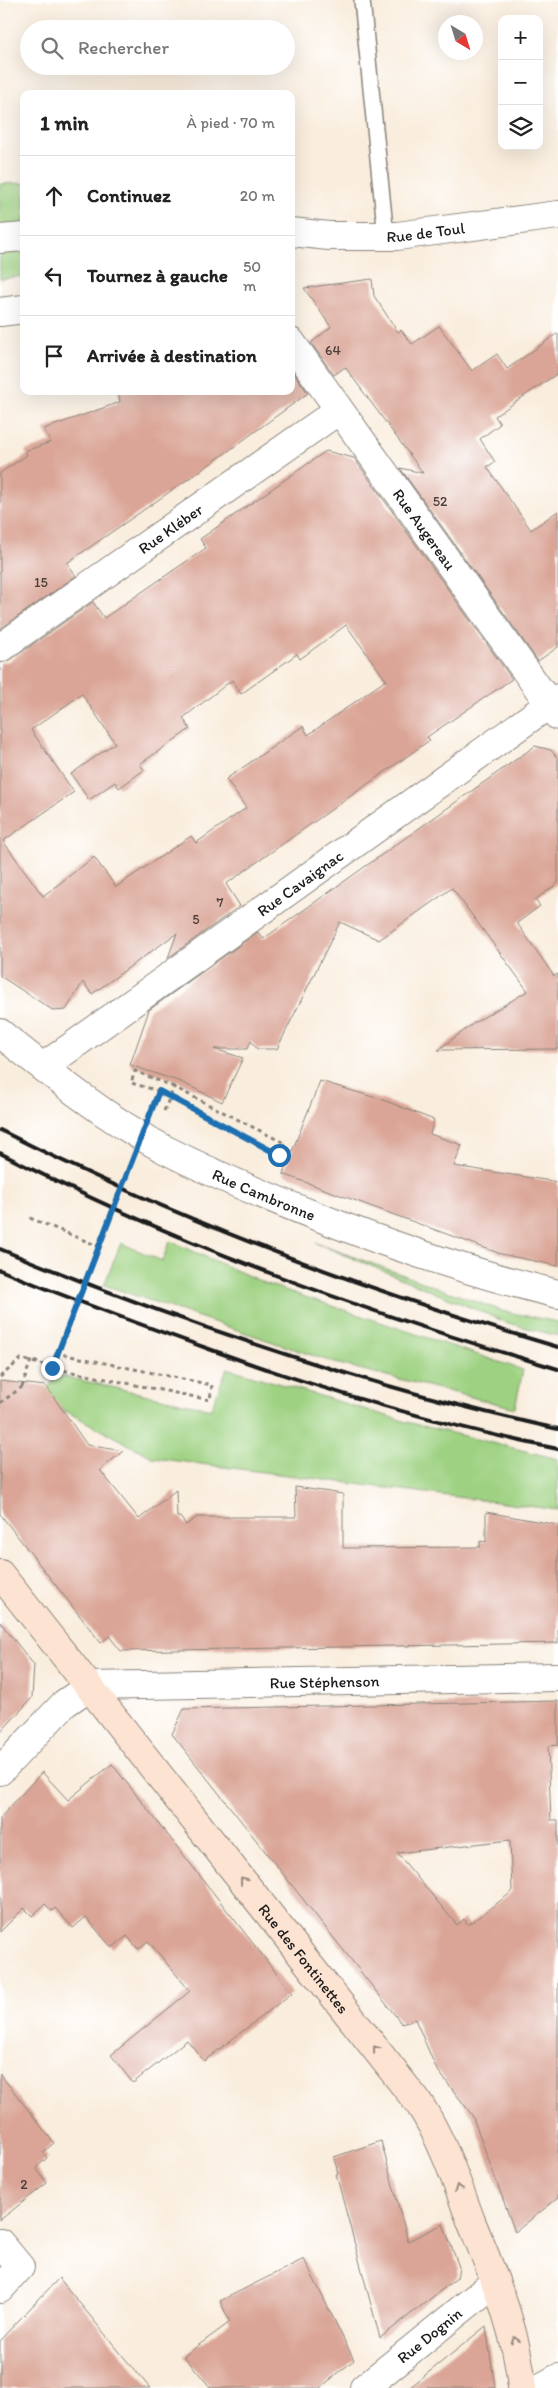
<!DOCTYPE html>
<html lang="fr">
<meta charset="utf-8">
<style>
:root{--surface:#fff;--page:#f2f2f2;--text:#222;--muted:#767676;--line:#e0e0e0}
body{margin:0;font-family:Itim,sans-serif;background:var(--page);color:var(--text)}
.controls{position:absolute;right:15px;top:15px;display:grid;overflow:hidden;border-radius:10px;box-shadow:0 5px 20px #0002}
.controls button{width:45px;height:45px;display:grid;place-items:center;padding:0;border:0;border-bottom:1px solid var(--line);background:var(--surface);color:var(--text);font:25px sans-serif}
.compass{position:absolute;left:438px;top:15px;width:45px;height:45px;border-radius:50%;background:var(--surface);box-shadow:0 5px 20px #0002;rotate:142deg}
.stop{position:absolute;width:15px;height:15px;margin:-11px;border:4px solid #1f6fb2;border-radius:50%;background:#fff}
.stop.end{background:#1f6fb2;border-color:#fff;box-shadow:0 1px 5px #0008}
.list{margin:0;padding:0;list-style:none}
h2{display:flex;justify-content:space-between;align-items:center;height:65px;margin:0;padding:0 20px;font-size:21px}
h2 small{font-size:16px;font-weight:400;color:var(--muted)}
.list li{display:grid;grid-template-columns:32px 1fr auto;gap:15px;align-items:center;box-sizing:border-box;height:80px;padding:0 20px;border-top:1px solid var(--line)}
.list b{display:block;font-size:19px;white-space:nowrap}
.list em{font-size:16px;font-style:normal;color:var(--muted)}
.icon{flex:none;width:28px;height:28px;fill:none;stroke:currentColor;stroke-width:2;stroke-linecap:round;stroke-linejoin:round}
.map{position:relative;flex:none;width:558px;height:2388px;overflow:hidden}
.search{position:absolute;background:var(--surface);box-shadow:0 5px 20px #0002;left:20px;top:20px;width:275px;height:55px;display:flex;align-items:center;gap:12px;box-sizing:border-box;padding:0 18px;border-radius:28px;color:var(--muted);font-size:19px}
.panel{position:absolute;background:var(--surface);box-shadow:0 5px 20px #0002;left:20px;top:90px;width:275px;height:305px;border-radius:10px}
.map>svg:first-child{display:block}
</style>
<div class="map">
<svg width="558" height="2388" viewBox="0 0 558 2388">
<rect width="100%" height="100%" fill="#fff"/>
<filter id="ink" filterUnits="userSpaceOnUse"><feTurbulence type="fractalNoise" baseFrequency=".02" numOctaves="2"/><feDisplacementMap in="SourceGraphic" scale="10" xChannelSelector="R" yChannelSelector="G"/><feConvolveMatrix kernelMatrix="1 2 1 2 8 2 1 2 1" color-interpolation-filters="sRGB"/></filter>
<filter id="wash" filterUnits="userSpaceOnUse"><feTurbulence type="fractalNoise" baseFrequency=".0096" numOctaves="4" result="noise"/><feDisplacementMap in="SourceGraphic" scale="20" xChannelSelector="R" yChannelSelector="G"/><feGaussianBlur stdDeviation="1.12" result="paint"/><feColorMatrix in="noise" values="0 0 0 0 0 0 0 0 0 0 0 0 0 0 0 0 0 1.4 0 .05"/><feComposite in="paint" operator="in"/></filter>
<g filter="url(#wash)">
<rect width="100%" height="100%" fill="#f9eddd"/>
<g fill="#9ed181" stroke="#5d764e">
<polygon points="24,183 24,276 0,279 0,184"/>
<polygon points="170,1241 267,1284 523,1370 515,1408 335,1363 104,1285 121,1243 162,1261"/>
<polygon points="316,1243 502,1311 558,1322 558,1336 508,1323"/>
<polygon points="227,1368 407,1422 558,1459 558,1510 154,1458 41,1398 57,1375 211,1409"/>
</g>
<g id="blocks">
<g fill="#daa596" fill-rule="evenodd">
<polygon points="372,279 374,296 398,332 401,330 412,344 439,326 472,371 497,354 507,369 558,333 558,373 495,416 500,424 480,439 495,462 487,467 531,530 558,511 558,647 538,661 400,468 423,473 345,367 334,375 311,343 331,327 304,288"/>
<polygon points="291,369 308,393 220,457 67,563 76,576 0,629 0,473 27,455 25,451 51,442 44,429 120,402 118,391 291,391"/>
<path d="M 326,451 L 354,458 L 512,679 L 427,737 L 430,740 L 226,884 L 240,906 L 168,958 L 177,933 L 92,994 L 83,982 L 66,1010 L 54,1011 L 0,976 L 0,663 L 9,661 L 93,602 L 104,618 L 206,548 L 200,539 ZM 346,625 L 386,680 L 308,735 L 303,726 L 226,779 L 246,808 L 196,843 L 191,836 L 116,887 L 94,857 L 43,896 L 3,841 L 74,792 L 31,730 L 82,694 L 115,743 L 71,774 L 89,800 L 115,782 L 119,788 L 144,770 L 140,764 L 190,729 L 183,718 L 232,680 L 241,694 L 297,654 L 300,659 Z"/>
<polygon points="535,746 551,750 558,759 558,883 535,900 540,906 517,923 554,976 558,974 558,1049 438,1050 474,1023 528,991 452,888 379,940 340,922 277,1049 257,1049 251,1041 247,1049 214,1049 243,1058 222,1102 181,1082 130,1065 149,1010 258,932 263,939"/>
<polygon points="320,1081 386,1101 434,1120 430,1134 462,1145 454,1166 558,1182 558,1266 501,1254 283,1174"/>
<polygon points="0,1381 46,1386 87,1445 123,1451 100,1470 139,1519 176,1490 177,1517 180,1517 186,1525 197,1517 296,1517 295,1487 343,1494 343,1548 480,1547 480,1541 486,1542 486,1512 558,1525 558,1643 121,1651 109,1636 101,1643 0,1514"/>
<polygon points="0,1622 34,1665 32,1698 0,1733"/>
<path d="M 558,1701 L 558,1745 L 548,1746 L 551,1820 L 558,1820 L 558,2198 L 515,2232 L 472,2115 L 436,2068 L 415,2019 L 402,2024 L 172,1734 L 184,1709 ZM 510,1840 L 512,1892 L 468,1925 L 464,1919 L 457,1925 L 397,1853 Z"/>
<polygon points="112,1764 292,1993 204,2061 187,2040 133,2083 111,2055 190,1991 148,1941 138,1949 127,1936 112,1948 86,1917 73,1928 55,1908 52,1911 45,1904 32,1916 24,1908 0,1932 0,1818 42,1772 68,1800"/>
<polygon points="0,2074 54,2143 43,2152 47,2158 36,2168 47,2183 0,2220"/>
<polygon points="381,2141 408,2241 443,2224 459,2267 457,2278 380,2338 336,2174 338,2174 334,2157"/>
<polygon points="304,2259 354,2360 320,2388 211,2388 184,2356 230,2322 220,2301"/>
<polygon points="59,2278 127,2361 150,2388 0,2388 0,2340"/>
<polygon points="486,2326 495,2388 409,2388 449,2356"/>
</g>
</g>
</g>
<g filter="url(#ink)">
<use href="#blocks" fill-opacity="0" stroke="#8a847c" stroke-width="1"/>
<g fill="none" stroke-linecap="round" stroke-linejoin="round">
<defs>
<polyline id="service" points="362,0 386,237"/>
<g id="minor">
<path id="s1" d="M 291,232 L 329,236 L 397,236 L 558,215"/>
<path id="s2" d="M 291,342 L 558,716"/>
<path id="s3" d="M 0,648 L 339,410"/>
<path id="s4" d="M 43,1067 L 558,698"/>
<path id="s5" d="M 0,1771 L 65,1703 L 90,1686 L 558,1677"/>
<polyline points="0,2243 20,2267 0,2289"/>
<path id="s6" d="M 364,2388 L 495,2282"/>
<polyline points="540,2388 558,2378"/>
</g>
<g id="tertiary">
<polyline points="0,239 24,237"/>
<polyline points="0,312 24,309"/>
<path id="s7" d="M 0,1033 C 51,1074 105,1118 164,1149 C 213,1174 265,1196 316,1216 C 395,1247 475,1274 558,1294"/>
</g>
<g id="secondary">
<path id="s8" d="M 0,1574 L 420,2105 C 443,2141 456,2181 471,2221 C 493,2275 517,2329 522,2388"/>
</g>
</defs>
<use href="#service" stroke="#8a847c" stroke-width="18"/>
<use href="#minor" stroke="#8a847c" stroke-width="30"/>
<use href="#tertiary" stroke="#8a847c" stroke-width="30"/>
<use href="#secondary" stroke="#8a847c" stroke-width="30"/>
<g stroke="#8a847c" stroke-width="3" stroke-dasharray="4 4" stroke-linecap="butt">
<polyline points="159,1091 131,1083 135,1071 174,1087"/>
<polyline points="164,1111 174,1087 284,1143"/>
<polyline points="30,1218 98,1246"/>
<polyline points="0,1377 21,1359 62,1370 210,1400 212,1385 56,1353"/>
<polyline points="0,1403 22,1387"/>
</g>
<use href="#service" stroke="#fff" stroke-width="15"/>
<use href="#minor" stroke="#fff" stroke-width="28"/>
<use href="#tertiary" stroke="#fff" stroke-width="28"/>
<use href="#secondary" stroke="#fde3d1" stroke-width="28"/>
<g stroke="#1c1c1c" stroke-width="4">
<path d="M 0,1130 C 179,1221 366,1291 558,1347"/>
<path d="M 0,1153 C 177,1245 367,1313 558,1369"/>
<path d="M 0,1249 C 181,1323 367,1387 558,1429"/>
<path d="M 0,1270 C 69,1299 139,1324 209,1349 C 323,1390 439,1425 558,1449"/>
</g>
<polyline stroke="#8a847c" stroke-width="3" stroke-dasharray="4 4" stroke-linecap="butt" points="22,1387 31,1360 52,1368 159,1091 279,1155 284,1143"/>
</g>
<defs><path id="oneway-chevron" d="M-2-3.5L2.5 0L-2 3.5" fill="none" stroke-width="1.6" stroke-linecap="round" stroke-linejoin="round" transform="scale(1.25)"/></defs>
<g stroke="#988980">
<use href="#oneway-chevron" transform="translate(243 1880) rotate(-128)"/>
<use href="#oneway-chevron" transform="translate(376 2049) rotate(-128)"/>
<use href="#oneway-chevron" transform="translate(458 2188) rotate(-111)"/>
<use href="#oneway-chevron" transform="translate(515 2340) rotate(-105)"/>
</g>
</g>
<g fill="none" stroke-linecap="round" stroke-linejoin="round" filter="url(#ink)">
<polyline stroke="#1f6fb2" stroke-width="6" points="52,1368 159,1091 279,1155"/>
</g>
<g text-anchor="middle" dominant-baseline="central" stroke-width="4" stroke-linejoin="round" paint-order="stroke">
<g font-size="14" fill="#4c3e3a">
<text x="333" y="350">64</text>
<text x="440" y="501">52</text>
<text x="41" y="582">15</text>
<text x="220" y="902">7</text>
<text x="196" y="919">5</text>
<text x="24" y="2184">2</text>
</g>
<g font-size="16" fill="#1c1c1c" stroke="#fff">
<text stroke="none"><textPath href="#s1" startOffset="135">Rue de Toul</textPath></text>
<text stroke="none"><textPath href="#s3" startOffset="208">Rue Kléber</textPath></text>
<text stroke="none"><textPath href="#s2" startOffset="230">Rue Augereau</textPath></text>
<text stroke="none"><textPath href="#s4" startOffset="316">Rue Cavaignac</textPath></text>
<text stroke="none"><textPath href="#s7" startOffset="311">Rue Cambronne</textPath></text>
<text stroke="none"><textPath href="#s5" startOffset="359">Rue Stéphenson</textPath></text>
<text stroke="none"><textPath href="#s8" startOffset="490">Rue des Fontinettes</textPath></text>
<text stroke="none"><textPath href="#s6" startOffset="84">Rue Dognin</textPath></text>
</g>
</g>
</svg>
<div class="controls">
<button>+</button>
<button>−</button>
<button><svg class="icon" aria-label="layers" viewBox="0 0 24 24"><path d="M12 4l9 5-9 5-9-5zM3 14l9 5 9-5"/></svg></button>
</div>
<svg class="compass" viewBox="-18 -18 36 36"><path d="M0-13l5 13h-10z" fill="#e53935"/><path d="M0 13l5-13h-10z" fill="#767676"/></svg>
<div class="stop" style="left:279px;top:1155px"></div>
<div class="stop end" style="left:52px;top:1368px"></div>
<div class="search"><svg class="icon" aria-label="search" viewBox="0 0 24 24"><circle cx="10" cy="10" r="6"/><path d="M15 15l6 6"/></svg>Rechercher</div>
<section class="panel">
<h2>1 min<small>À pied · 70 m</small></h2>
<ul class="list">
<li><svg class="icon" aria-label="ahead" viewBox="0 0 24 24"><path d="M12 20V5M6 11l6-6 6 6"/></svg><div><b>Continuez</b></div><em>20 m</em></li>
<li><svg class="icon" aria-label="left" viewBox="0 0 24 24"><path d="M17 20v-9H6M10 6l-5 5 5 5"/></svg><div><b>Tournez à gauche</b></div><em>50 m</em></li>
<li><svg class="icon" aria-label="arrive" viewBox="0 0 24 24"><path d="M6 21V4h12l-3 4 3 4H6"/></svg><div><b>Arrivée à destination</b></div></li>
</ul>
</section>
</div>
